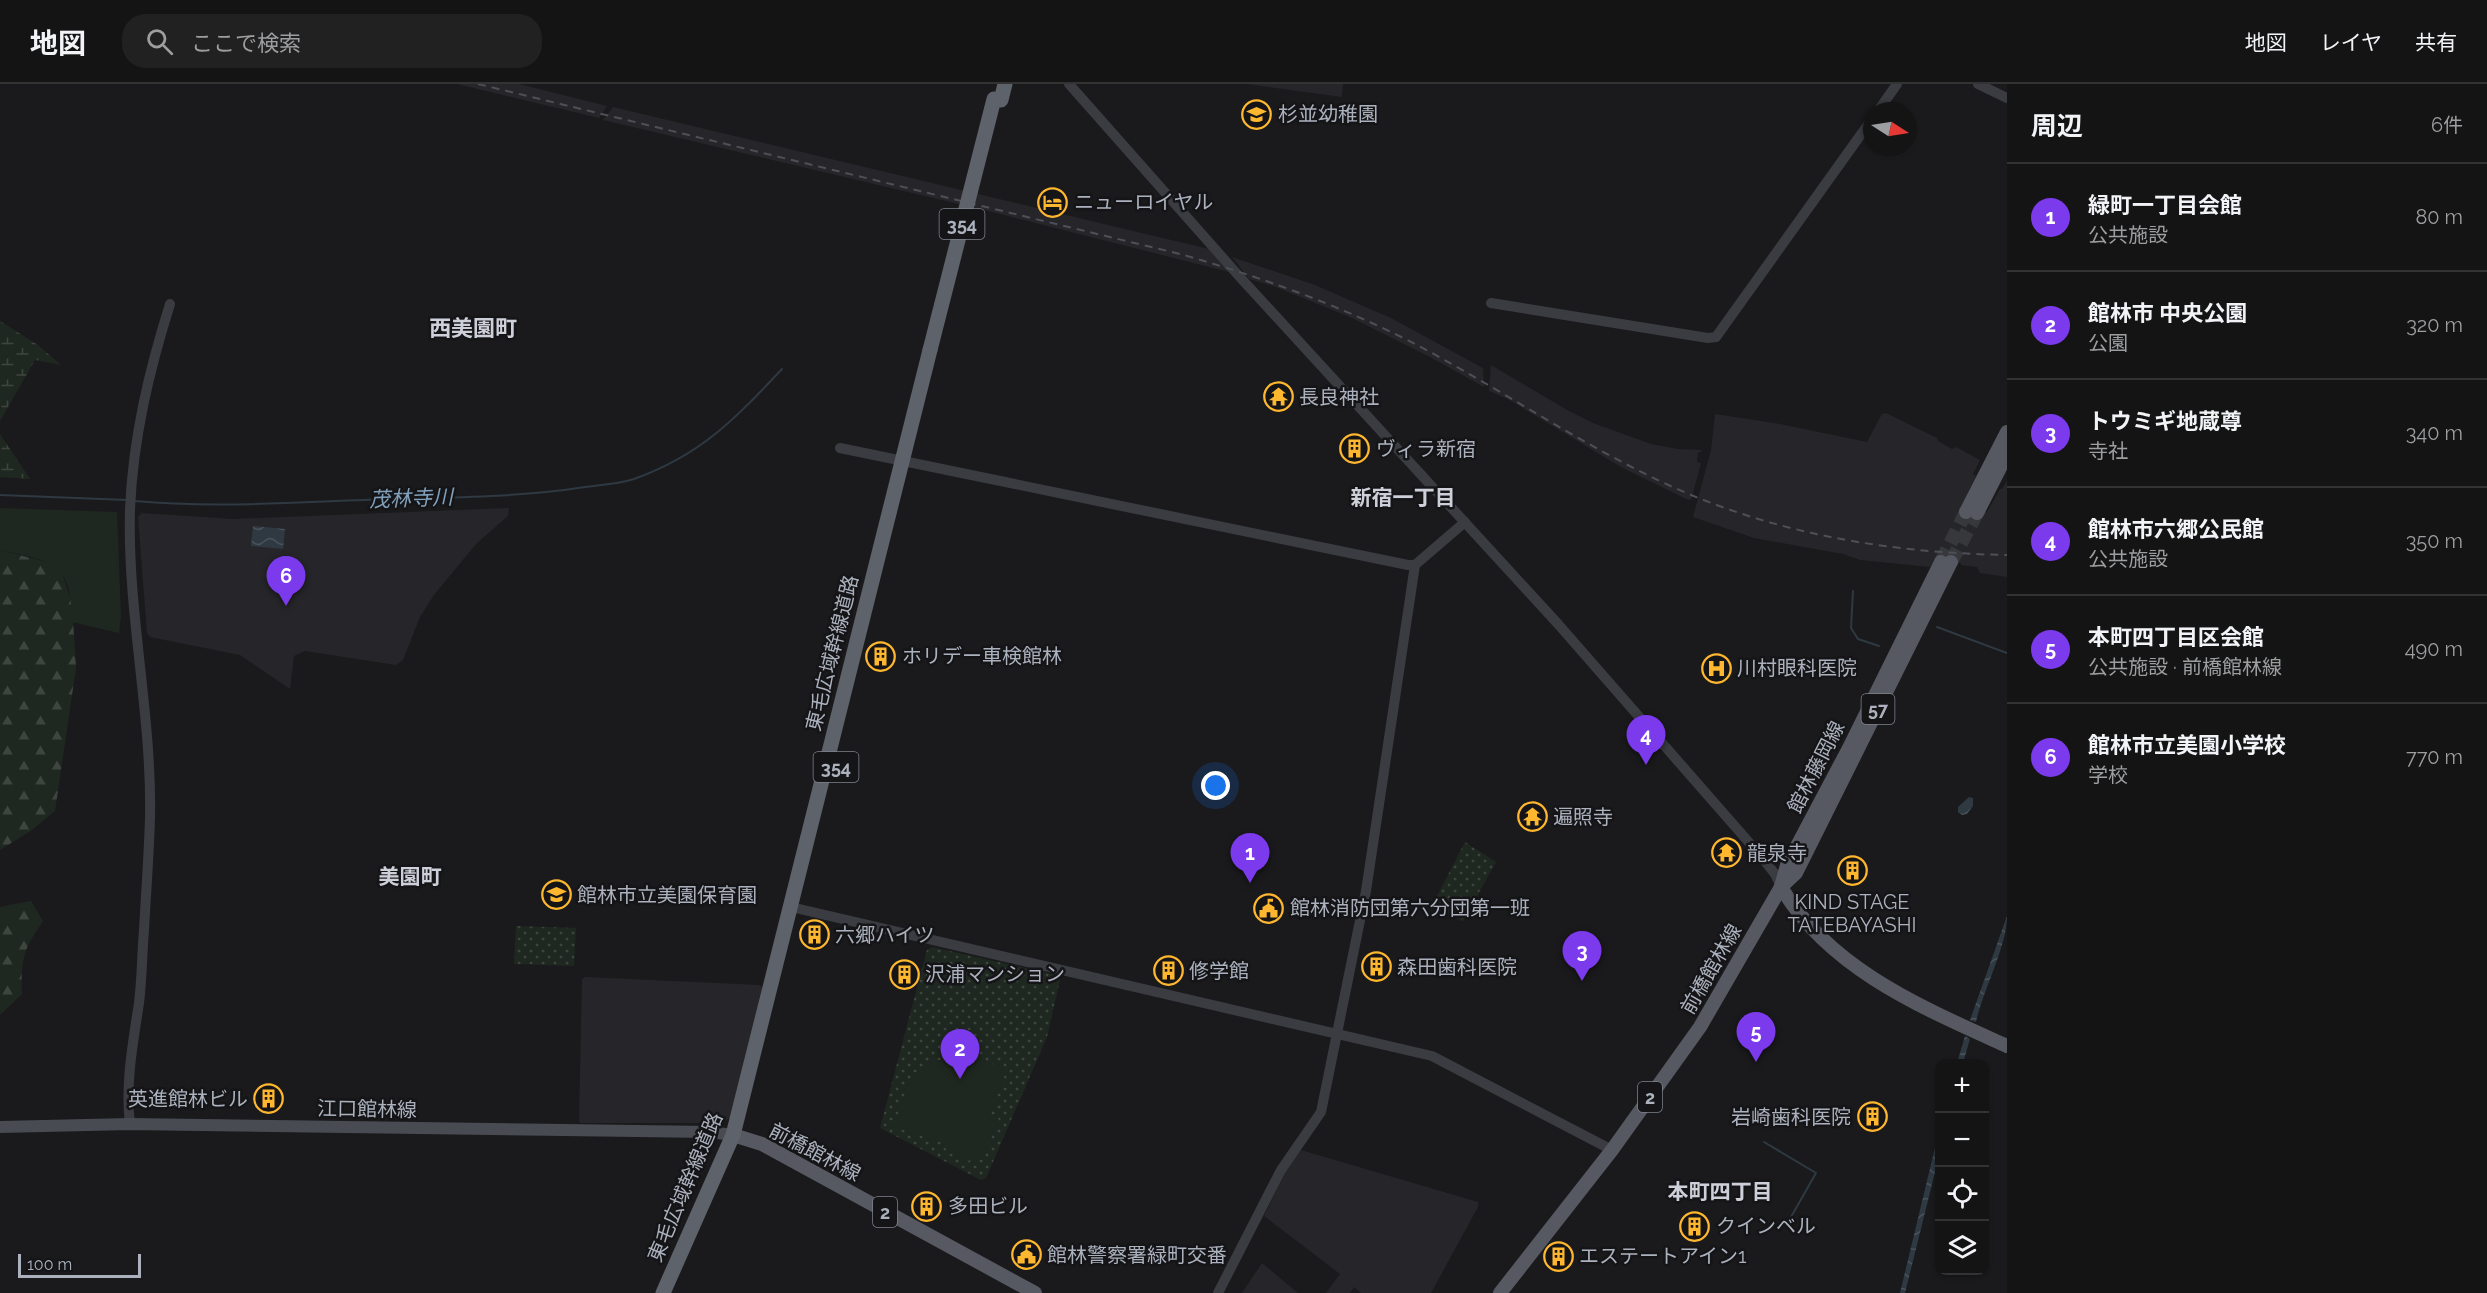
<!DOCTYPE html>
<html lang="ja">
<meta charset="utf-8">
<style>
:root{--surface:#141415;--page:#212122;--text:#f1f3f6;--muted:#9d9ea0;--line:#333334;--accent:#7c3aed}
body{margin:0;font-family:Raleway,"Noto Sans JP",sans-serif;background:var(--page);color:var(--text)}
.controls{position:absolute;right:18px;bottom:18px;display:grid;overflow:hidden;border-radius:12px;box-shadow:0 2px 4px #0004}
.controls button{width:54px;height:54px;display:grid;place-items:center;padding:0;border:0;border-bottom:2px solid var(--line);background:var(--surface);color:var(--text);font:30px sans-serif}
.compass{position:absolute;left:1863px;top:18px;width:54px;height:54px;border-radius:50%;background:var(--surface);box-shadow:0 2px 4px #0004;rotate:102deg}
.scale{position:absolute;left:18px;bottom:15px;width:123px;box-sizing:border-box;padding-left:6px;border:3px solid #abb1bd;border-top:0;font-size:16px;line-height:21px;white-space:nowrap;color:#abb1bd;-webkit-text-stroke:4px #151518;paint-order:stroke}
.you{position:absolute;left:1216px;top:702px;width:21px;height:21px;margin:-15px;border:4px solid #fff;border-radius:50%;background:#1a73e8;box-shadow:0 0 0 9px #1a73e833}
.badge{display:grid;place-items:center;width:39px;height:39px;border-radius:50%;background:var(--accent);color:#fff;font-size:20px;font-weight:700}
.pin{position:absolute;translate:-50% -50px;filter:drop-shadow(0 2px 3px #0008)}
.pin::after{content:'';position:absolute;top:32px;width:21px;height:18px;background:inherit;clip-path:polygon(0 0,100% 0,50% 100%)}
.list{margin:0;padding:0;list-style:none}
h2{display:flex;justify-content:space-between;align-items:center;height:78px;margin:0;padding:0 24px;font-size:26px}
h2 small{font-size:20px;font-weight:400;color:var(--muted)}
.list li{display:grid;grid-template-columns:39px 1fr auto;gap:18px;align-items:center;box-sizing:border-box;height:108px;padding:0 24px;border-top:2px solid var(--line)}
.list b{display:block;font-size:22px;white-space:nowrap}
.list p{margin:0;font-size:20px;white-space:nowrap;color:var(--muted)}
.list em{font-size:20px;font-style:normal;color:var(--muted)}
.icon{flex:none;width:33px;height:33px;fill:none;stroke:currentColor;stroke-width:2;stroke-linecap:round;stroke-linejoin:round}
.map{position:relative;flex:none;width:2007px;height:1209px;overflow:hidden}
header{display:flex;align-items:center;gap:36px;box-sizing:border-box;height:84px;padding:0 30px;background:var(--surface);border-bottom:2px solid var(--line)}
header strong{font-size:28px}
nav{display:flex;gap:33px;margin-inline-start:auto;font-size:21px}
.search{width:420px;height:54px;background:var(--page);display:flex;align-items:center;gap:15px;box-sizing:border-box;padding:0 21px;border-radius:24px;color:var(--muted);font-size:22px}
main{display:flex}
aside{flex:1;background:var(--surface)}
.map>svg:first-child{display:block}
</style>
<header>
<strong>地図</strong>
<div class="search"><svg class="icon" aria-label="search" viewBox="0 0 24 24"><circle cx="10" cy="10" r="6"/><path d="M15 15l6 6"/></svg>ここで検索</div>
<nav><a>地図</a><a>レイヤ</a><a>共有</a></nav>
</header>
<main>
<div class="map">
<svg width="2007" height="1209" viewBox="0 0 2007 1209">
<defs>
<pattern id="forest-firs" width="22" height="20" patternUnits="userSpaceOnUse" patternTransform="scale(1.5)"><rect width="22" height="20" fill="#1f2820"/><path d="M5 1l3.5 6h-7zM16 11l3.5 6h-7z" fill="#3d453e"/></pattern>
<pattern id="wetland-marsh" width="20" height="14" patternUnits="userSpaceOnUse" patternTransform="scale(1.5)"><rect width="20" height="14" fill="#1f2820"/><path d="M1 5h8M5 5V1M11 12h8M15 12V8" fill="none" stroke="#3d453e"/></pattern>
<pattern id="park-dots" width="8" height="8" patternUnits="userSpaceOnUse" patternTransform="scale(1.5)"><rect width="8" height="8" fill="#1f2820"/><path d="M2 2h.1M6 6h.1" fill="none" stroke="#3d453e" stroke-width="1.8" stroke-linecap="round"/></pattern>
<pattern id="water-waves" width="16" height="10" patternUnits="userSpaceOnUse" patternTransform="scale(1.5)"><rect width="16" height="10" fill="#2e3942"/><path d="M0 5q4-4 8 0t8 0" fill="none" stroke="#4a535b"/></pattern>
</defs>
<rect width="100%" height="100%" fill="#1a1a1c"/>
<g fill="#26262a">
<polygon points="457,0 519,0 607,22 599,34"/>
<polygon points="1247,0 1343,0 1342,13"/>
<polygon points="613,23 1209,165 1229,188 988,127 603,36"/>
<polygon points="1232,173 1315,201 1391,234 1483,284 1484,303 1430,273 1352,234 1276,203 1249,195"/>
<polygon points="1491,281 1569,327 1593,339 1651,360 1678,365 1703,366 1698,369 1697,378 1701,379 1692,413 1690,416 1686,415 1621,383 1508,315 1489,307"/>
<polygon points="1886,329 1937,354 1938,357 1952,365 1956,363 1980,376 1973,390 1976,392 1959,427 1987,428 2000,405 2002,405 2007,397 2007,493 1980,489 1977,483 1961,481 1961,479 1934,477 1930,483 1860,476 1843,470 1754,454 1693,433 1711,366 1715,330 1780,340 1867,358 1882,330"/>
<polygon points="509,424 508,432 476,460 434,511 420,533 403,576 396,581 305,567 294,572 290,605 240,571 150,553 147,549 138,433 142,429 233,435"/>
<polygon points="585,893 760,901 764,906 731,1033 722,1039 581,1039 579,1037 582,895"/>
<polygon points="1301,1066 1478,1118 1478,1123 1431,1209 1361,1209 1354,1203 1350,1209 1326,1209 1340,1190 1264,1132 1290,1079"/>
<polygon points="1262,1179 1298,1209 1242,1209"/>
</g>
<g fill="url(#forest-firs)">
<polygon points="0,466 54,480 62,489 72,520 76,584 55,727 32,746 0,766"/>
<path d="M 31,817 L 43,837 C 23,866 21,874 22,910 L 0,931 L 0,823 Z"/>
</g>
<g fill="url(#wetland-marsh)">
<polygon points="0,237 38,261 61,281 35,276 0,337"/>
<polygon points="0,350 30,395 0,393"/>
</g>
<g fill="url(#park-dots)">
<polygon points="1465,758 1496,778 1463,837 1433,820"/>
<polygon points="516,842 576,844 574,882 514,880"/>
<polygon points="932,863 1056,891 1060,896 1047,953 986,1094 981,1096 880,1044 927,866"/>
</g>
<g fill="#1f2820">
<path d="M 0,424 L 117,428 L 121,532 L 119,549 L 72,538 C 72,477 52,478 0,466 Z"/>
<path d="M 966,973 L 1000,982 L 1005,991 L 990,1029 L 999,1035 L 984,1070 L 968,1077 L 952,1070 L 944,1063 L 945,1059 L 894,1043 C 908,999 913,974 966,973 Z"/>
</g>
<g fill="url(#water-waves)">
<polygon points="253,442 285,445 283,465 251,462"/>
<polygon points="1969,713 1973,714 1973,722 1967,730 1962,731 1958,728 1958,723"/>
<path d="M 2007,832 C 2007,862 1983,906 1976,938 L 1970,936 Z"/>
<polygon points="1965,952 1970,955 1963,979 1957,979"/>
<polygon points="1939,1047 1939,1072 1905,1209 1900,1209"/>
</g>
<g fill="none" stroke-linecap="round" stroke-linejoin="round">
<g stroke="#2e3942" stroke-width="2">
<polyline points="0,411 127,416"/>
<path d="M 135,417 C 221,425 309,417 394,415 C 458,413 522,413 585,403 C 601,401 618,400 634,395 C 701,371 735,335 782,285"/>
<polyline points="1853,507 1851,544 1858,555 1879,562"/>
<polyline points="1937,543 2007,569"/>
<polyline points="1764,1058 1816,1089 1791,1133"/>
</g>
<g stroke="#37383c" stroke-width="14" stroke-dasharray="14 7" stroke-linecap="butt">
<polyline points="1941,478 1966,428"/>
<polyline points="1951,478 1977,429"/>
</g>
<g stroke="#3a3c42" stroke-width="10">
<polyline points="1069,0 1238,191 1558,540 1760,771 1775,790 1781,803"/>
<polyline points="1978,0 2007,14"/>
<polyline points="1878,27 1897,0"/>
<polyline points="1491,219 1708,254 1716,253 1872,35"/>
<polyline points="840,364 1408,481 1415,481 1465,438"/>
<polyline points="791,823 1432,972 1612,1066"/>
<path d="M 130,1040 C 125,1000 133,959 139,919 C 142,895 142,870 144,846 C 146,808 149,771 150,733 C 152,630 127,528 130,425 C 133,354 149,287 170,220"/>
<polyline points="1218,1209 1281,1086 1321,1028 1366,807 1415,481"/>
</g>
<polyline stroke="#484b52" stroke-width="12" points="0,1043 130,1040 710,1048 733,1051"/>
<g stroke="#565961" stroke-width="14">
<polyline points="1966,428 2007,348"/>
<polyline points="1977,429 2007,370"/>
<polyline points="1781,803 1796,789 1951,478"/>
<path d="M 1781,803 C 1829,885 1923,924 2007,962"/>
<polyline points="733,1051 762,1060 1035,1209"/>
<polyline points="1500,1209 1612,1066 1700,943 1781,803 1787,781 1848,666 1941,478"/>
</g>
<g stroke="#5e626a" stroke-width="15">
<polyline points="1001,16 1005,0"/>
<polyline points="663,1209 733,1051 930,266"/>
</g>
<path stroke="#4d5057" stroke-width="2" stroke-dasharray="8 6" stroke-linecap="butt" d="M 478,0 L 1180,170 C 1261,193 1342,222 1417,261 C 1504,307 1586,364 1675,404 C 1780,451 1893,469 2007,471"/>
<polyline stroke="#5e626a" stroke-width="15" points="930,266 994,15"/>
</g>
<defs>
<symbol id="school-ring" viewBox="-11 -11 22 22"><circle r="9.5" fill="#151518" stroke="#ffb72f" stroke-width="1.5"/><path d="M0-5L7-2L0 1L-7-2ZM-4 1L0 2.5L4 1V4Q0 6-4 4Z" fill="#ffb72f"/></symbol>
<symbol id="hotel-ring" viewBox="-11 -11 22 22"><circle r="9.5" fill="#151518" stroke="#ffb72f" stroke-width="1.5"/><path d="M-6-4.5h1.5V1H6V5H4.5V3h-9V5H-6ZM-4 0a1.8 1.8 0 1 1 3.6 0ZM.5 0V-2.5h3Q6-2.5 6 0Z" fill="#ffb72f"/></symbol>
<symbol id="temple-ring" viewBox="-11 -11 22 22"><circle r="9.5" fill="#151518" stroke="#ffb72f" stroke-width="1.5"/><path d="M0-6L5-2H3V0L6.5 2.5H4V6H1.5V3h-3V6H-4V2.5H-6.5L-3 0V-2H-5Z" fill="#ffb72f"/></symbol>
<symbol id="building-ring" viewBox="-11 -11 22 22"><circle r="9.5" fill="#151518" stroke="#ffb72f" stroke-width="1.5"/><path d="M-4-6H4V6H1V3H-1V6H-4ZM-2.5-4.3h1.7v1.8h-1.7ZM.8-4.3h1.7v1.8H.8ZM-2.5-1h1.7V.8h-1.7ZM.8-1h1.7V.8H.8Z" fill="#ffb72f"/></symbol>
<symbol id="hospital-ring" viewBox="-11 -11 22 22"><circle r="9.5" fill="#151518" stroke="#ffb72f" stroke-width="1.5"/><path d="M-5-5h3v3.5h4V-5h3V5h-3V1.5h-4V5h-3Z" fill="#ffb72f"/></symbol>
<symbol id="civic-ring" viewBox="-11 -11 22 22"><circle r="9.5" fill="#151518" stroke="#ffb72f" stroke-width="1.5"/><path d="M-.6-6.5H3V-4.5H.6V-3L4-1V1h2V6H-6V1h2V-1L-.6-3ZM-1.2 2.5V6h2.4V2.5Z" fill="#ffb72f"/></symbol>
</defs>
<g fill-rule="evenodd">
<use href="#school-ring" x="1240" y="14" width="33" height="33"/>
<use href="#hotel-ring" x="1036" y="102" width="33" height="33"/>
<use href="#temple-ring" x="1262" y="296" width="33" height="33"/>
<use href="#building-ring" x="1338" y="348" width="33" height="33"/>
<use href="#building-ring" x="864" y="556" width="33" height="33"/>
<use href="#hospital-ring" x="1700" y="568" width="33" height="33"/>
<use href="#temple-ring" x="1516" y="716" width="33" height="33"/>
<use href="#temple-ring" x="1710" y="752" width="33" height="33"/>
<use href="#building-ring" x="1836" y="770" width="33" height="33"/>
<use href="#school-ring" x="540" y="794" width="33" height="33"/>
<use href="#civic-ring" x="1252" y="808" width="33" height="33"/>
<use href="#building-ring" x="798" y="834" width="33" height="33"/>
<use href="#building-ring" x="1360" y="866" width="33" height="33"/>
<use href="#building-ring" x="1152" y="870" width="33" height="33"/>
<use href="#building-ring" x="888" y="874" width="33" height="33"/>
<use href="#building-ring" x="252" y="998" width="33" height="33"/>
<use href="#building-ring" x="1856" y="1016" width="33" height="33"/>
<use href="#building-ring" x="910" y="1106" width="33" height="33"/>
<use href="#building-ring" x="1678" y="1126" width="33" height="33"/>
<use href="#civic-ring" x="1010" y="1154" width="33" height="33"/>
<use href="#building-ring" x="1542" y="1156" width="33" height="33"/>
</g>
<g text-anchor="middle" dominant-baseline="central" stroke-width="5" stroke-linejoin="round" paint-order="stroke">
<g fill="#151518" stroke="#7e828c" stroke-width="1.5">
<rect x="939.5" y="125" width="45" height="30" rx="4.5"/>
<rect x="1861.5" y="610" width="33" height="30" rx="4.5"/>
<rect x="813.5" y="668" width="45" height="30" rx="4.5"/>
<rect x="1638" y="998" width="24" height="30" rx="4.5"/>
<rect x="873" y="1113" width="24" height="30" rx="4.5"/>
</g>
<g font-size="18" font-weight="bold" fill="#abb1bd">
<text x="962" y="140">354</text>
<text x="1878" y="625">57</text>
<text x="836" y="683">354</text>
<text x="1650" y="1013">2</text>
<text x="885" y="1128">2</text>
</g>
<g font-size="20" fill="#abb1bd" stroke="#151518" text-anchor="start">
<text x="1278" y="30">杉並幼稚園</text>
<text x="1074" y="118">ニューロイヤル</text>
<text x="1299" y="313">長良神社</text>
<text x="1376" y="365">ヴィラ新宿</text>
<text x="902" y="572">ホリデー車検館林</text>
<text x="1737" y="584">川村眼科医院</text>
<text x="1553" y="733">遍照寺</text>
<text x="1747" y="769">龍泉寺</text>
<text x="577" y="811">館林市立美園保育園</text>
<text x="1852" y="818" text-anchor="middle">KIND STAGE<tspan x="1852" dy="23">TATEBAYASHI</tspan></text>
<text x="1290" y="824">館林消防団第六分団第一班</text>
<text x="835" y="851">六郷ハイツ</text>
<text x="1397" y="883">森田歯科医院</text>
<text x="1189" y="887">修学館</text>
<text x="925" y="890">沢浦マンション</text>
<text x="248" y="1015" text-anchor="end">英進館林ビル</text>
<text x="1851" y="1033" text-anchor="end">岩崎歯科医院</text>
<text x="948" y="1122">多田ビル</text>
<text x="1716" y="1142">クインベル</text>
<text x="1047" y="1171">館林警察署緑町交番</text>
<text x="1579" y="1172">エステートアイン1</text>
</g>
<g font-size="20" fill="#abb1bd" stroke="#151518">
<text transform="translate(832 569) rotate(-76)">東毛広域幹線道路</text>
<text transform="translate(1816 683) rotate(-63)">館林藤岡線</text>
<text transform="translate(1711 885) rotate(-60)">前橋館林線</text>
<text transform="translate(367 1025) rotate(1)">江口館林線</text>
<text transform="translate(815 1068) rotate(28)">前橋館林線</text>
<text transform="translate(685 1103) rotate(-67)">東毛広域幹線道路</text>
</g>
<g font-size="21" font-weight="bold" fill="#cdd0d9" stroke="#151518">
<text x="1403" y="413">新宿一丁目</text>
<text x="410" y="792">美園町</text>
<text x="1720" y="1107">本町四丁目</text>
</g>
<g font-size="21" font-style="italic" fill="#80a0bb" stroke="#151518">
<text transform="translate(411 414) rotate(-2)">茂林寺川</text>
</g>
<g font-size="22" font-weight="bold" fill="#cdd0d9" stroke="#151518">
<text x="473" y="244">西美園町</text>
</g>
</g>
</svg>
<div class="controls">
<button>+</button>
<button>−</button>
<button><svg class="icon" aria-label="locate" viewBox="0 0 24 24"><circle cx="12" cy="12" r="6"/><path d="M12 2v4M12 18v4M2 12h4M18 12h4"/></svg></button>
<button><svg class="icon" aria-label="layers" viewBox="0 0 24 24"><path d="M12 4l9 5-9 5-9-5zM3 14l9 5 9-5"/></svg></button>
</div>
<svg class="compass" viewBox="-18 -18 36 36"><path d="M0-13l5 13h-10z" fill="#e53935"/><path d="M0 13l5-13h-10z" fill="#9d9ea0"/></svg>
<div class="scale">100 m</div>
<div class="you"></div>
<div class="pin badge" style="left:1250px;top:799px">1</div>
<div class="pin badge" style="left:960px;top:995px">2</div>
<div class="pin badge" style="left:1582px;top:897px">3</div>
<div class="pin badge" style="left:1646px;top:681px">4</div>
<div class="pin badge" style="left:1756px;top:978px">5</div>
<div class="pin badge" style="left:286px;top:522px">6</div>
</div>
<aside>
<h2>周辺<small>6件</small></h2>
<ul class="list">
<li><span class="badge">1</span><div><b>緑町一丁目会館</b><p>公共施設</p></div><em>80 m</em></li>
<li><span class="badge">2</span><div><b>館林市 中央公園</b><p>公園</p></div><em>320 m</em></li>
<li><span class="badge">3</span><div><b>トウミギ地蔵尊</b><p>寺社</p></div><em>340 m</em></li>
<li><span class="badge">4</span><div><b>館林市六郷公民館</b><p>公共施設</p></div><em>350 m</em></li>
<li><span class="badge">5</span><div><b>本町四丁目区会館</b><p>公共施設 · 前橋館林線</p></div><em>490 m</em></li>
<li><span class="badge">6</span><div><b>館林市立美園小学校</b><p>学校</p></div><em>770 m</em></li>
</ul>
</aside>
</main>
